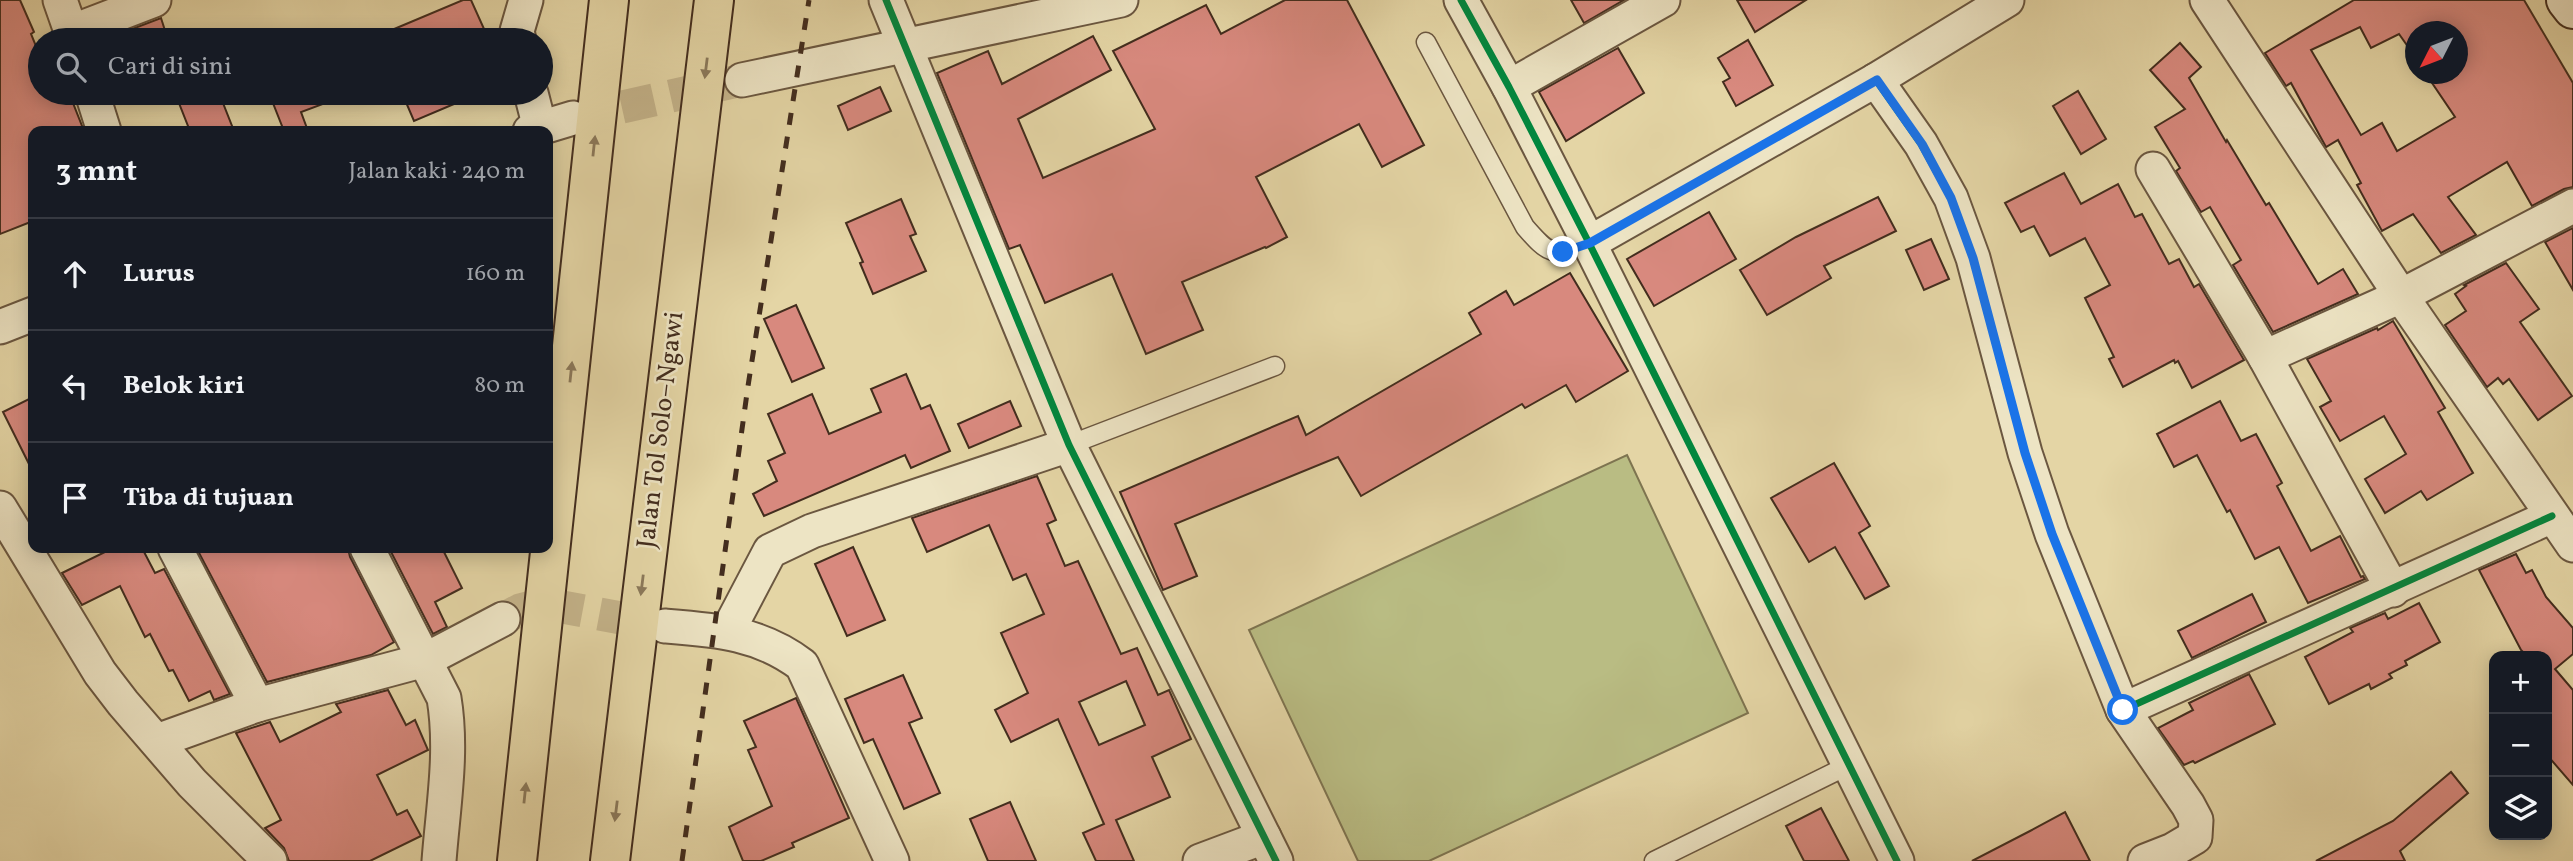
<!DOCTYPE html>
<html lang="id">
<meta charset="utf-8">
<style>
:root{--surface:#171b24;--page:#20242c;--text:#f1f3f6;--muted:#9ea1a6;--line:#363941}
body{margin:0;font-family:Vollkorn,serif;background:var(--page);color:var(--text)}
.controls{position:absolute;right:21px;bottom:21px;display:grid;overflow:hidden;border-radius:14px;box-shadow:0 4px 18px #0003}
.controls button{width:63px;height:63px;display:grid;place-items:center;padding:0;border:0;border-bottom:2px solid var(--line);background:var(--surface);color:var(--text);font:35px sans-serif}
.compass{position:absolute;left:2405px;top:21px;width:63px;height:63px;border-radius:50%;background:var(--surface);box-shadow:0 4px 18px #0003;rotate:228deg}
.stop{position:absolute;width:21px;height:21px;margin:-16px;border:5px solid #1a73e8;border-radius:50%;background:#fff}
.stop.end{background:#1a73e8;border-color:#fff;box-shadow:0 2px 7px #0008}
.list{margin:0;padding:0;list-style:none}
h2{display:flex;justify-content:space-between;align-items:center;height:91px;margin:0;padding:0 28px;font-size:30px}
h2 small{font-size:23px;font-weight:400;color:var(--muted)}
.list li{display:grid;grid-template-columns:46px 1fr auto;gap:21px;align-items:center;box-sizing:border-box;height:112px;padding:0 28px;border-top:2px solid var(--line)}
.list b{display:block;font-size:26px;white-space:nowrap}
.list em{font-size:23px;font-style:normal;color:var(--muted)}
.icon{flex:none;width:38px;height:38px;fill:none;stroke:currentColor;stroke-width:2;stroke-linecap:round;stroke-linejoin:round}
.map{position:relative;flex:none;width:2573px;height:861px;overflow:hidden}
.search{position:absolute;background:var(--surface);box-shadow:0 4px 18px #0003;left:28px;top:28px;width:525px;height:77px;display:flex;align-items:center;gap:18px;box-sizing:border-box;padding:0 24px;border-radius:38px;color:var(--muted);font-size:26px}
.panel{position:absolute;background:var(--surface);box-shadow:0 4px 18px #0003;left:28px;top:126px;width:525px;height:427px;border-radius:14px}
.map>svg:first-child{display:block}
</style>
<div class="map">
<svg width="2573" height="861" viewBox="0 0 2573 861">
<rect width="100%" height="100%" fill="#e4d5a5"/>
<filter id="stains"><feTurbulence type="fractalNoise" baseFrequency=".00286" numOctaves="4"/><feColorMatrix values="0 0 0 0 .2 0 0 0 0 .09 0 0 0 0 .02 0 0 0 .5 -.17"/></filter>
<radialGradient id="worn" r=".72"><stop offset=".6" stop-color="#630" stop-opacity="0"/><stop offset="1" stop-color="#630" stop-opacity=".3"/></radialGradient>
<polygon fill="#b9bc83" stroke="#7e7450" stroke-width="2" points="1627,455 1748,713 1429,861 1358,861 1249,630"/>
<g fill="#d8897e" stroke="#432d1e" stroke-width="2" fill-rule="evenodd">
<polygon points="0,0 20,0 34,32 31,34 40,56 40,93 69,93 84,131 33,131 33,221 0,234"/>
<polygon points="463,0 471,0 489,40 368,40"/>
<polygon points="1285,0 1347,0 1424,145 1382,167 1359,124 1256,177 1287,237 1266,248 1265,247 1182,282 1203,330 1146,354 1112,274 1045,303 1020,245 1009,249 937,73 988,51 1002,84 1093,36 1111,70 1018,119 1043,178 1155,129 1113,51 1206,5 1221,34"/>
<polygon points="1571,0 1624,0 1584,23"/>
<polygon points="1737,0 1806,0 1755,32"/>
<path d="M 2354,0 L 2524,0 L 2573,83 L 2573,187 L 2564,189 L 2532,206 L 2507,162 L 2448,197 L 2476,235 L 2441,253 L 2413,214 L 2382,231 L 2357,185 L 2361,183 L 2338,140 L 2326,147 L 2291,83 L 2286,86 L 2265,53 ZM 2360,27 L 2371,48 L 2399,34 L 2416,58 L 2416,32 L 2458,32 L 2458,74 L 2426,74 L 2455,117 L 2397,151 L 2382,123 L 2361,135 L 2311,50 Z"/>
<polygon points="161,18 168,40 103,40"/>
<polygon points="1748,40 1773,85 1736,106 1723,82 1730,78 1718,58"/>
<polygon points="2180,43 2201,67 2189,78 2226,142 2227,140 2266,205 2269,203 2318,284 2343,269 2358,294 2273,332 2233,265 2241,260 2210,207 2201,212 2176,171 2180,168 2155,127 2185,109 2150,70"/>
<polygon points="1618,48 1644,93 1566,141 1539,92"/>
<polygon points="880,87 891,111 848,130 838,106"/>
<polygon points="2078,91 2106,139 2081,154 2053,106"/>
<polygon points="175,93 219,93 234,131 190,131"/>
<polygon points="269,93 346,93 347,95 301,112 308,131 284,131"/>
<polygon points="402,93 480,93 414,121"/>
<polygon points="2064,173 2081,204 2118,184 2135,217 2142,214 2169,264 2179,259 2194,287 2199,284 2244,360 2192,388 2178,361 2175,363 2174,360 2123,387 2109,359 2114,357 2085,298 2110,285 2085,238 2050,256 2034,226 2021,232 2005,203"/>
<polygon points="1878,197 1896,231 1824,266 1831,278 1767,315 1740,270 1796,237"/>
<polygon points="901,199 916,234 910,236 926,271 873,294 860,263 863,262 846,223"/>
<polygon points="1709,212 1736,259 1654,306 1627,259"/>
<polygon points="2573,228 2573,290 2545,242"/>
<polygon points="1931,239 1949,279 1924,290 1906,250"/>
<polygon points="2506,263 2539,309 2520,322 2572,396 2538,420 2509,379 2503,384 2498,378 2487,387 2445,325 2466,311 2455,294 2466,286 2464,285"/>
<polygon points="1570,273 1628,371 1576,402 1566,385 1525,408 1522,404 1361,496 1338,457 1175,524 1197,576 1163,590 1120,492 1298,416 1306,435 1481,334 1469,313 1506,291 1514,305"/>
<polygon points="796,305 824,368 792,382 764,319"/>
<polygon points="2393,321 2445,408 2438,412 2473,473 2427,500 2421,491 2385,513 2365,479 2406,454 2384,416 2340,441 2320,407 2331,401 2307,359 2377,328 2378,330"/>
<polygon points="906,374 921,409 930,405 950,451 911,468 905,455 764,516 753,494 777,481 768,461 785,453 768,414 812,394 829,434 881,412 871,389"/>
<polygon points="33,397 33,472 3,412"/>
<polygon points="1010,401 1021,426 969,448 958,424"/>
<polygon points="2220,401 2241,441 2256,434 2282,483 2277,486 2311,551 2340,536 2361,577 2363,576 2365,579 2308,603 2279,547 2255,559 2230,510 2227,512 2197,455 2174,467 2157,434"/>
<polygon points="1834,463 1870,526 1859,533 1889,586 1865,599 1835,547 1809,562 1771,498"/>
<path d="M 1037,476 L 1056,520 L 1047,524 L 1065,566 L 1078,561 L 1121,654 L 1137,648 L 1158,695 L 1169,690 L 1191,739 L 1152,757 L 1170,797 L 1116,820 L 1134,861 L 1096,861 L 1083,833 L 1104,824 L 1058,719 L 1011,742 L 995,710 L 1028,693 L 1001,633 L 1044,614 L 1026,574 L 1013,580 L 989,525 L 927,552 L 912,518 ZM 1126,681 L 1145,725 L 1099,745 L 1079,702 Z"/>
<polygon points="853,547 885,620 847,636 815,564"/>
<polygon points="113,548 142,548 155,573 164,569 230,694 214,700 210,691 189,701 173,670 169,671 150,634 145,637 120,586 82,605 62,573"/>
<polygon points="205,548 348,548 350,557 394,642 371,655 267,682 198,551"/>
<polygon points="389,548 442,548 462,588 435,602 447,627 433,634"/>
<polygon points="2516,554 2526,573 2532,570 2546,597 2573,628 2573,654 2555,669 2573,690 2573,785 2547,755 2547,656 2527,656 2521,650 2479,570"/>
<polygon points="2252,594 2266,622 2192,658 2178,631"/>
<polygon points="2419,603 2440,642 2405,661 2407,665 2389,674 2392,678 2371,689 2369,684 2329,704 2305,657 2353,632 2350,628 2385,613 2388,619"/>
<polygon points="2249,674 2275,724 2195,763 2193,761 2184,765 2158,728 2193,710 2189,703"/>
<polygon points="903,675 922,718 909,723 940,793 904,809 873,739 864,743 845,699"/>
<polygon points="388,690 406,725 415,720 428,750 377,775 397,815 407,810 421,836 370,861 289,861 284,848 265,828 281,820 236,733 270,722 280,742 341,712 336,704"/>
<polygon points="796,698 849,818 792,843 794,847 761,861 743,861 729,827 772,806 748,750 756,747 744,721"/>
<polygon points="2451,772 2468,793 2400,851 2405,861 2316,861 2393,821"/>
<polygon points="1010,802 1036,861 988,861 970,819"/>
<polygon points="1821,808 1849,861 1804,861 1786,826"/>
<polygon points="2065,812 2090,861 1972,861 2030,831"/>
</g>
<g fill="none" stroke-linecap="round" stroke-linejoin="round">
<g stroke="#c4b38a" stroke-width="33" stroke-dasharray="33 17" stroke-linecap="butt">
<polyline points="573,118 742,80"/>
<polyline points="503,619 520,610 539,605 557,606 664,626"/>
</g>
<defs>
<g id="service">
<path d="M 1426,42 L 1525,227 C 1551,257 1552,255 1589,243"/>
<polyline points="1069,445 1275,366"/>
<polyline points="1654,861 1849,765"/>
</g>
<g id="minor">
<polyline points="60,0 74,40"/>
<polyline points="886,0 1069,445 1276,861"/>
<polyline points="1461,0 1509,87 1589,243 1897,861"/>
<polyline points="2207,0 2401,296 2573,545"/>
<polyline points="71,32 154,0"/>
<polyline points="519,40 517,31 526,0"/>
<polyline points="742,80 1121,0"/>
<polyline points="1876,80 1921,144 1951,198 1973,258 2025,453 2052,534 2123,710 2552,516"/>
<polyline points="1509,87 1663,0"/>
<polyline points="92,93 104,131"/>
<polyline points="531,93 540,128"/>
<polyline points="530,131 573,118"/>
<polyline points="2153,169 2265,357 2393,590"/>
<polyline points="1589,243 1876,80 2007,0"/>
<polyline points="0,327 33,314"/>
<polyline points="2265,357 2401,296 2573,206"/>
<polyline points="0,508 100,673 123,703 192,783 270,861"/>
<polyline points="175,548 257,705"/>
<path d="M 367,548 L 444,698 C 453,752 443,807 439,861"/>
<path d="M 665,626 C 717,630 760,633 802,665 L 892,861"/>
<polyline points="728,631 770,551 812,531 1069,445"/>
<polyline points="2123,710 2188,805 2196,820 2195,837 2173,850 2145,861"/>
<polyline points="157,741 257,705 425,660 503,619"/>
<polyline points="1200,861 1264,837"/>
</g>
<polyline id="secondary" points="2566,0 2573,9"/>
<g id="motorway">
<polyline points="517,861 609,0"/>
<polyline points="610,861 714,0"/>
</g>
</defs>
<use href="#service" stroke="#6b5740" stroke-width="21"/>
<use href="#minor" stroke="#6b5740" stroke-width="37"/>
<use href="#secondary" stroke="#432d1e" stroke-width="42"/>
<use href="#motorway" stroke="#432d1e" stroke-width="42"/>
<use href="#service" stroke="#ede4c4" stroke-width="18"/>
<use href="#minor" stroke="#ede4c4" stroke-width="33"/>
<use href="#secondary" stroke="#ede4c4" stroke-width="38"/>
<use href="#motorway" stroke="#e4d5a5" stroke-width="38"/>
<polyline stroke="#432d1e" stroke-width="5" stroke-dasharray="12 12" stroke-linecap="butt" points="682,861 748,386 809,0"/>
<defs>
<g id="cycleway">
<polyline points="886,0 1069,445 1276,861"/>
<polyline points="1461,0 1509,87 1589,243 1897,861"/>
<polyline points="1876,80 1921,144 1951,198 1973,258 2025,453 2052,534 2123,710 2552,516"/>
</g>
</defs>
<use href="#cycleway" stroke="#ede4c4" stroke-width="11"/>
<use href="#cycleway" stroke="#00873e" stroke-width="7"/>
</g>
<defs><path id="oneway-solid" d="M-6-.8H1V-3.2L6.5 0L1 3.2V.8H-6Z" transform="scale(1.75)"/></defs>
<g fill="#8b795b">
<use href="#oneway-solid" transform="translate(706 68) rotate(97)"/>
<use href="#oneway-solid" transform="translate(594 146) rotate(-84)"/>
<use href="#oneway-solid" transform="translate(571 372) rotate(-84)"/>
<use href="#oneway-solid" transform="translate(642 585) rotate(97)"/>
<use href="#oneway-solid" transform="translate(525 793) rotate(-84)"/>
<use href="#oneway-solid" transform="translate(616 811) rotate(97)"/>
</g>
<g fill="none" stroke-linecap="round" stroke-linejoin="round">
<polyline stroke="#1a73e8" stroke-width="9" points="1563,252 1590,243 1877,80 1922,144 1951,198 1973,258 2025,453 2052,534 2123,710"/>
</g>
<g text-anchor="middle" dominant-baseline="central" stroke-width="5" stroke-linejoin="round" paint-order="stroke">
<g font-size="26" fill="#432d1e" stroke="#ede4c4">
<text transform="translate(661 430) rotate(-83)">Jalan Tol Solo–Ngawi</text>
</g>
</g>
<rect width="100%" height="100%" filter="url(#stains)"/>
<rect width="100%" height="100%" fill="url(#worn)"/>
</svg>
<div class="controls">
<button>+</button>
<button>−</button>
<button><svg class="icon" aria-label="layers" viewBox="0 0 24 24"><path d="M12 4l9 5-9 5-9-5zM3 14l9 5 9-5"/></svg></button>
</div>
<svg class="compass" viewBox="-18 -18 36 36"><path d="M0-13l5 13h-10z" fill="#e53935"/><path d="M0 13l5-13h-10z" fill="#9ea1a6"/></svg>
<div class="stop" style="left:2123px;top:710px"></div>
<div class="stop end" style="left:1563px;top:252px"></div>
<div class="search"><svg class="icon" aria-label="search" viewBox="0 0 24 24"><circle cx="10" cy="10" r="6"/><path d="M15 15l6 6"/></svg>Cari di sini</div>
<section class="panel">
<h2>3 mnt<small>Jalan kaki · 240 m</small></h2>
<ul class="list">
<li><svg class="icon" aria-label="ahead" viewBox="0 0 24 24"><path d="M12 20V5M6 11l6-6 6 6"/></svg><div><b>Lurus</b></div><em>160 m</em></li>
<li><svg class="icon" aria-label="left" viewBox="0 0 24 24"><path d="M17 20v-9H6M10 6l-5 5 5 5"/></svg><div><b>Belok kiri</b></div><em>80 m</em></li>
<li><svg class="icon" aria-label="arrive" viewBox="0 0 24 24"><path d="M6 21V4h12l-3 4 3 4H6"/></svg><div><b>Tiba di tujuan</b></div></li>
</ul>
</section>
</div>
